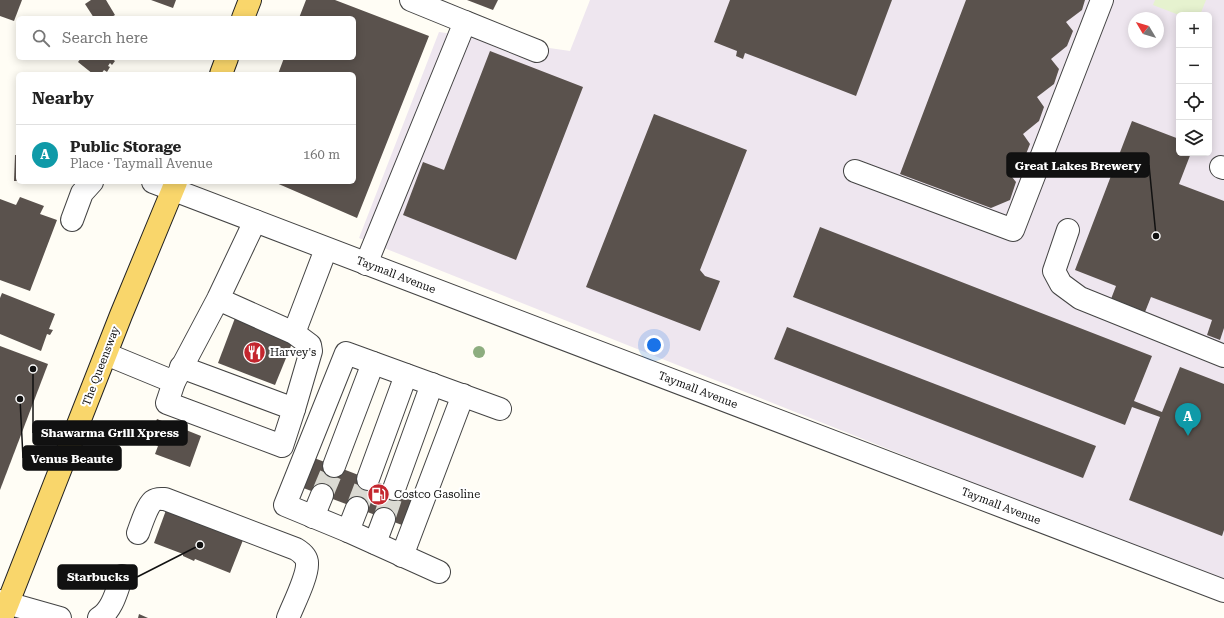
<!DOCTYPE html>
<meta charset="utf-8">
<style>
:root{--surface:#fff;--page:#f6f6f6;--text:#222;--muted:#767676;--line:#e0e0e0;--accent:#ea580c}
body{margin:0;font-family:"Roboto Serif",serif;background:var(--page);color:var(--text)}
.controls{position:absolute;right:12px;top:12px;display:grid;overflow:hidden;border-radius:6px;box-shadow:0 2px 10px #0003}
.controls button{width:36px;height:36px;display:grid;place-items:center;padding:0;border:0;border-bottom:1px solid var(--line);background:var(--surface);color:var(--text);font:20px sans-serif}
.compass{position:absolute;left:1128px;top:12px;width:36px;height:36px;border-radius:50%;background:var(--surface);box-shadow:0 2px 10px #0003;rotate:308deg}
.you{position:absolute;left:654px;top:345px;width:14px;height:14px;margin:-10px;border:3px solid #fff;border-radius:50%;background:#1a73e8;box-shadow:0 0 0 6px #1a73e833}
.badge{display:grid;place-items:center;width:26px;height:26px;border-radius:50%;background:var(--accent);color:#fff;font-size:13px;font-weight:700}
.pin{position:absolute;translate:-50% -33px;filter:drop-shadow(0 1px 2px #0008)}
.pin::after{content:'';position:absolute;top:21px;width:14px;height:12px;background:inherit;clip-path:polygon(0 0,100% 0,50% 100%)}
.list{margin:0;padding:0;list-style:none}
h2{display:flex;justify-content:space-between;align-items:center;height:52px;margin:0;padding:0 16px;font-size:17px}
h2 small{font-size:13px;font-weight:400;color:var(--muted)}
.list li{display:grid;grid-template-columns:26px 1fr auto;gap:12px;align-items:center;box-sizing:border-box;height:60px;padding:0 16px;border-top:1px solid var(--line)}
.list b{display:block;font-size:15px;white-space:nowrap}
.list p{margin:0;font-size:13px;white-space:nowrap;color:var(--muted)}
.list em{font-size:13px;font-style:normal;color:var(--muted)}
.icon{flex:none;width:22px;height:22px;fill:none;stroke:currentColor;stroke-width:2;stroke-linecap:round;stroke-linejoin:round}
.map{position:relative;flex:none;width:1224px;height:618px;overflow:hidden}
.search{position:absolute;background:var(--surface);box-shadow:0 2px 10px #0003;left:16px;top:16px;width:340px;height:44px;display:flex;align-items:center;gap:10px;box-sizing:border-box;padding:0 14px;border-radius:6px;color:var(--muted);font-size:15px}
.panel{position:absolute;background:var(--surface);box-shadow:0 2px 10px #0003;left:16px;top:72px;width:340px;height:112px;border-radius:6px}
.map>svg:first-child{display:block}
</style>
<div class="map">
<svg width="1224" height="618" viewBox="0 0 1224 618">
<rect width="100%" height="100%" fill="#fffdf5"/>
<path fill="#eee6ef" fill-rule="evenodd" d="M 590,0 L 1224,0 L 1224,583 L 359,238 L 439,32 L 570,51 ZM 1179,15 L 1209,15 L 1209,153 L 1179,153 ZM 1134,18 L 1158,18 L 1158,42 L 1134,42 Z"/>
<polygon fill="#e6f2cf" points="1155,0 1206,0 1200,15 1179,15 1153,5"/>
<g fill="#5a524d">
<polygon points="0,0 22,0 14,21 0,16"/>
<polygon points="91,0 106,0 115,15 110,18 94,18 85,4"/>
<polygon points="151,0 176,0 173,8"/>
<polygon points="306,0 335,0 429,36 357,218 274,182 354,182 354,74 278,74 284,58 354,58 354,18 299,18"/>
<polygon points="467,0 498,0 493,10"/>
<polygon points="730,0 892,0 856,96 745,53 743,59 736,56 737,51 714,42"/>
<polygon points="966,0 1085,0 1082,10 1066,22 1073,31 1067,46 1051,59 1059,69 1054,84 1037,97 1044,107 1039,121 1023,134 1030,144 1024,159 1008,172 1016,182 1010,200 991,208 900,174"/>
<polygon points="490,51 583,87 516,260 403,215 423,162 444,170"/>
<polygon points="81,58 113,58 112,59 115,61 112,65 110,63 108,66 110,67 107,72 104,70 101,74 93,74 78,62"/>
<polygon points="654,114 747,150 700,270 705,276 720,281 700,331 586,287"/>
<polygon points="1132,121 1179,139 1179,153 1191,153 1179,184 1224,201 1224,328 1220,340 1207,335 1212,320 1151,297 1145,312 1111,299 1116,286 1075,270"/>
<polygon points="15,155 18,155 18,181 14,181"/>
<polygon points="20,197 44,206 40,214 57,220 30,291 0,280 0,199 16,205"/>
<polygon points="820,227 1152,356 1134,401 1162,412 1180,367 1224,384 1224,530 1222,536 1129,500 1160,417 1132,407 1125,425 793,297"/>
<polygon points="2,293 55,314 49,329 53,330 50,335 47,334 41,351 0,334 0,298"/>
<polygon points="235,318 293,341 275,385 218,363"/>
<polygon points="787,327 1096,446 1083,478 774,359"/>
<polygon points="0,346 48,364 0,490"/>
<polygon points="157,419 172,425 173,422 182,425 181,428 201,436 190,467 155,454 158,446 148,442"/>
<polygon points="309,456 421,499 410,528 298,486"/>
<polygon points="169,502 245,535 230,573 195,559 194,561 183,556 183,554 154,543"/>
<polygon points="139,614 148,618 138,618"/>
</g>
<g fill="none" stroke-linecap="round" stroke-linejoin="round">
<g stroke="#dbdad3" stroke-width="22" stroke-dasharray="22 11" stroke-linecap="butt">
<polyline points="322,495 334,466"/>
<polyline points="357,508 368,479"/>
<polyline points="384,519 394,489"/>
</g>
<defs>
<g id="minor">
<polyline points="411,0 465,22"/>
<polyline points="1221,167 1224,168"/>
<polyline points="855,171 1013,230 1102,0"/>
<polyline points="153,182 1224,591"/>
<polyline points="72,220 82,193 92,182"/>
<polyline points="1068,230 1054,271 1061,284 1080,298 1224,356"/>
<polyline points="366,264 465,22 537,51"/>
<polyline points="218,299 294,333 310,345 311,351 294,409 282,446 167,403 174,382 218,299 255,221"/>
<polyline points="294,333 326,249"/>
<polyline points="106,354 174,382"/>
<polyline points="181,367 294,409"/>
<polyline points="334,466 373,363"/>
<polyline points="368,479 406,375"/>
<polyline points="394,489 432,384"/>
<polyline points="313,517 322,495"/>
<polyline points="348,531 357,508"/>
<path d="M 138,533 C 141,525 147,506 153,501 C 157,498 161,499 165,499 L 296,549 C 301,552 307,557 307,563 C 308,576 293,605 288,618"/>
<polyline points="375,543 384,519"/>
<polyline points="402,556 463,395"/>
<polyline points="439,572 348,531 285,505 346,353 500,409"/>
<polyline points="0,601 60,618"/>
<path d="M 99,618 C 113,610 117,589 122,576"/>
</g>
<g id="major">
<polyline points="243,18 250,0"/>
<polyline points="221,74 227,58"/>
<polyline points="2,618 121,315 176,182"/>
</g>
</defs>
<use href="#minor" stroke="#444" stroke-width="24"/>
<use href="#major" stroke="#222" stroke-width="24"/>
<use href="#minor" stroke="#fff" stroke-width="22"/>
<use href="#major" stroke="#f9d66b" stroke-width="22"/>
</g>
<circle fill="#8dad7f" cx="479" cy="352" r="6"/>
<defs>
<symbol id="restaurant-disc" viewBox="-11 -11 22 22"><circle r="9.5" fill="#c4262e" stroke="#fff"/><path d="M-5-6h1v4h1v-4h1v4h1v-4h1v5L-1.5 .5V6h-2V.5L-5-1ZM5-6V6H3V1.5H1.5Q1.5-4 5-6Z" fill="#fff"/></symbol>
<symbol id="fuel-disc" viewBox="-11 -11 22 22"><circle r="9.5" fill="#c4262e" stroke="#fff"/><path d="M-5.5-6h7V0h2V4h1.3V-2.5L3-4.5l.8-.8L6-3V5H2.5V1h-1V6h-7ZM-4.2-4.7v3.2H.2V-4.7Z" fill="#fff"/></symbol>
</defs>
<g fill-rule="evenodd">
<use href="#restaurant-disc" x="242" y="340" width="25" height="25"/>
<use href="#fuel-disc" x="366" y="482" width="25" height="25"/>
</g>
<g text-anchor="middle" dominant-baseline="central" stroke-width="4" stroke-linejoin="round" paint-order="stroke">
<g font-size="11" fill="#111" stroke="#fff">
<text transform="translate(396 275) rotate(21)">Taymall Avenue</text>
<text transform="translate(101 366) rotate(-69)">The Queensway</text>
<text transform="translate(698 390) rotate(21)">Taymall Avenue</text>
<text transform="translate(1001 506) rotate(21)">Taymall Avenue</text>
</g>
<g font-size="11" fill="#111" stroke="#fff" text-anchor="start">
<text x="270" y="352">Harvey's</text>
<text x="394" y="494">Costco Gasoline</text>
</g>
</g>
<path fill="none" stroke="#111" stroke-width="1.5" d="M1156 236L1149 165M33 369L33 433M20 399L23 458M200 545L137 577"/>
<g fill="#111" stroke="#fff" stroke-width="1.5">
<circle cx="1156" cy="236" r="4"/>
<circle cx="33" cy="369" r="4"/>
<circle cx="20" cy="399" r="4"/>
<circle cx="200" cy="545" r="4"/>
</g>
<g fill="#111" stroke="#111" stroke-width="1.5">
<rect x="1007" y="153" width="142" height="24" rx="4"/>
<rect x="33" y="421" width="154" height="24" rx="4"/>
<rect x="23" y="446" width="98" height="24" rx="4"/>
<rect x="58" y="565" width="79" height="24" rx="4"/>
</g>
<g font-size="12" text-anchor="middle" font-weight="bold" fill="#fff">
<text x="1078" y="170">Great Lakes Brewery</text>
<text x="110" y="437">Shawarma Grill Xpress</text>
<text x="72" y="463">Venus Beaute</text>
<text x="98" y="581">Starbucks</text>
</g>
</svg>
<div class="controls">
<button>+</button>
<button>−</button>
<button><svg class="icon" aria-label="locate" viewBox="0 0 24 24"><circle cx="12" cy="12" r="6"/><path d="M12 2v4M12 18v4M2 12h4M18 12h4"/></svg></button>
<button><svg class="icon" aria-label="layers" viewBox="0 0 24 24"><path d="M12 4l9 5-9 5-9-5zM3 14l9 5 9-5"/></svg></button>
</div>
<svg class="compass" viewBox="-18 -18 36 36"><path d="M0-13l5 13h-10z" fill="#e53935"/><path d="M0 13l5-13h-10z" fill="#767676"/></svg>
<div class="you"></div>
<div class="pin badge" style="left:1188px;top:436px;background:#0f9aa8">A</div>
<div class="search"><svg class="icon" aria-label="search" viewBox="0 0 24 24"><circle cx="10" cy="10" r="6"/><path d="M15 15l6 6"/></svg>Search here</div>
<section class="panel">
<h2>Nearby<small></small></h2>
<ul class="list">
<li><span class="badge" style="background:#0f9aa8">A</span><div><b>Public Storage</b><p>Place · Taymall Avenue</p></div><em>160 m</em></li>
</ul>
</section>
</div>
